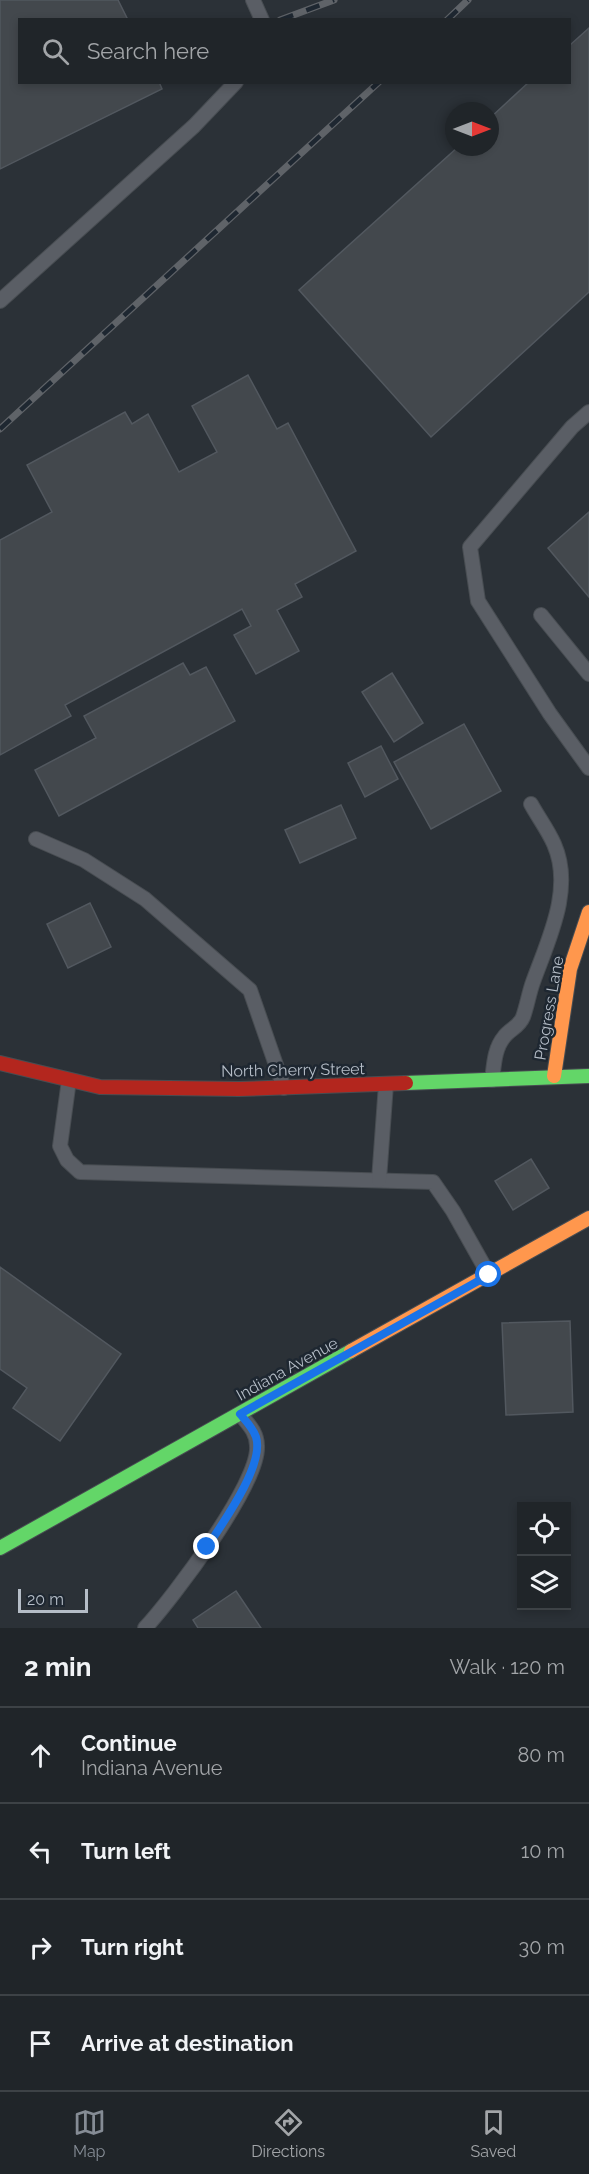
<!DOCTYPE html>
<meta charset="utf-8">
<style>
:root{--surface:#202529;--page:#2d3135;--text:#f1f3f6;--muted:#a2a5a8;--line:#3d4246;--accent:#858c95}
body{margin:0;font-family:Raleway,sans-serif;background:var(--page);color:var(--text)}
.controls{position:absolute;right:18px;bottom:18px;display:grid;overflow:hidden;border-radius:0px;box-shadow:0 3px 9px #0003}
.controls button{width:54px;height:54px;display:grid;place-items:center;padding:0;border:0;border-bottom:2px solid var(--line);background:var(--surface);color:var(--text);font:30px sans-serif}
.compass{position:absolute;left:445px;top:102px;width:54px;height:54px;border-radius:50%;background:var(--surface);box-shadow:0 3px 9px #0003;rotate:90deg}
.scale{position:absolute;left:18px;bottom:15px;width:70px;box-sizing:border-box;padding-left:6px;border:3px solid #b5bdc7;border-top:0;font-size:16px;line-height:21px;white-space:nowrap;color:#b5bdc7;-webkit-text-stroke:4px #1e2731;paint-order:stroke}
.stop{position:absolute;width:18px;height:18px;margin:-14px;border:4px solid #1a73e8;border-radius:50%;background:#fff}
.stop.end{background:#1a73e8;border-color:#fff;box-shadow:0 2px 6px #0008}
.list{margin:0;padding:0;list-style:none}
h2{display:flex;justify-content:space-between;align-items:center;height:78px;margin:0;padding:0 24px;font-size:26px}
h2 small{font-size:20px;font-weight:400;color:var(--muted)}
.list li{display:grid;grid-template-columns:39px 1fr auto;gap:18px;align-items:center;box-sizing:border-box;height:96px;padding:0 24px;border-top:2px solid var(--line)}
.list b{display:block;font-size:22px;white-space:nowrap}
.list p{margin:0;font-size:20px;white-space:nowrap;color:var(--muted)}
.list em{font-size:20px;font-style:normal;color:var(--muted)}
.icon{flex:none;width:33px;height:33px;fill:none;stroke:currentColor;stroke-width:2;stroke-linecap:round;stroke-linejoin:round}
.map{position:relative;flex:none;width:589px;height:1628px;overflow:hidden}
.search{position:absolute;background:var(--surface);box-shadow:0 3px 9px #0003;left:18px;right:18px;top:18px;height:66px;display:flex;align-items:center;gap:15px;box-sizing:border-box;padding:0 21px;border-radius:0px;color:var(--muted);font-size:22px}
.sheet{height:462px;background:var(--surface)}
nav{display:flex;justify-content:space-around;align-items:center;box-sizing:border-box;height:84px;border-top:2px solid var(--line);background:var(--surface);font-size:16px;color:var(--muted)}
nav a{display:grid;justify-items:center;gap:3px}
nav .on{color:var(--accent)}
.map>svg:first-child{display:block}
</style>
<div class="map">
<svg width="589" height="1628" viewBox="0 0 589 1628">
<rect width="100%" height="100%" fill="#2b3137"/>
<g fill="#43484d" stroke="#52585f" stroke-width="1.5">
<polygon points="0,0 118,0 128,20 20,20 20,82 159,82 162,89 0,169"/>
<polygon points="589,28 589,292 431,437 299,290 458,147 490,147 490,118 529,82 570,82 570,45"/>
<polygon points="248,375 277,429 288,423 356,551 295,584 302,597 277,610 299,651 256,674 234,635 251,626 242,609 65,705 71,716 0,755 0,540 52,512 27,465 125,412 132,424 148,414 179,472 217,452 192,406"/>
<polygon points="589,512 589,597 548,548"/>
<polygon points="183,663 190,675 206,667 235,721 59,816 35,770 96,738 84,716"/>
<polygon points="392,673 423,723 394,742 362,692"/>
<polygon points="464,724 501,791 431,829 394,762"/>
<polygon points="381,746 398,779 365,797 348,763"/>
<polygon points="341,805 356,838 300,863 285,830"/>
<polygon points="90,903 111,947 68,968 47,924"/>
<polygon points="531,1159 549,1188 513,1210 495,1181"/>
<polygon points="0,1267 121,1354 60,1441 13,1408 27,1388 0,1369"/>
<polygon points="570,1321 573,1412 506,1415 502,1323"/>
<polygon points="236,1591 261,1628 198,1628 193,1620"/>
</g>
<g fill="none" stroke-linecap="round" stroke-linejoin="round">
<defs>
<g id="lane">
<polyline points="253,0 262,20"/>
<polyline points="0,301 194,126 236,82"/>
<polyline points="589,412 572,427 470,547 478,601 550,714 589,768"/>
<polyline points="541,615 589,674"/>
<polyline points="36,839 84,860 145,899 250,990 284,1088"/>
<polyline points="69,1080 60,1146 67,1160 80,1172 433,1182 453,1211 489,1275"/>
<path d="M 492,1080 C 494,1066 494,1049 504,1037 C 510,1029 519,1027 523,1017 C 527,1006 529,993 533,982 C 548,940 574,889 554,844 C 548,830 538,817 531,804"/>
<polyline points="379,1180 386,1084"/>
<path d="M 145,1628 C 172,1599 260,1483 257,1446 C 257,1432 248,1424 240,1414"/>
</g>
<g id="fast">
<polyline points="406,1083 589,1076"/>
<polyline points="0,1548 351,1351"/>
</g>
<g id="slow">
<polyline points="554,1076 570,969 589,912"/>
<polyline points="351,1351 589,1218"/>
</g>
<polyline id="jam" points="0,1063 100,1087 239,1089 406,1083"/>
</defs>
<use href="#lane" stroke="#484d52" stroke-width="16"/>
<use href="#fast" stroke="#484d52" stroke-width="16"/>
<use href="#slow" stroke="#484d52" stroke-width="16"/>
<use href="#jam" stroke="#484d52" stroke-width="16"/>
<use href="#lane" stroke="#5a5e65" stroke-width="14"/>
<use href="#fast" stroke="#63d668" stroke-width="14"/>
<use href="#slow" stroke="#ff974d" stroke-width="14"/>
<use href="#jam" stroke="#b3261e" stroke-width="14"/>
<defs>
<g id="rail">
<polyline points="280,20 334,0"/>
<polyline points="447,20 468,0"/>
<polyline points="0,429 379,82"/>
</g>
</defs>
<use href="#rail" stroke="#5f6368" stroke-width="7"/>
<use href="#rail" stroke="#1e2731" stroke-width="4.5" stroke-dasharray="14" stroke-linecap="butt"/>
</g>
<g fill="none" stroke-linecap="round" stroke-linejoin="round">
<path stroke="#1a73e8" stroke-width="8" d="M 207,1547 C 222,1524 265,1465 256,1437 C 253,1428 246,1421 240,1414 L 489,1275"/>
</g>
<g text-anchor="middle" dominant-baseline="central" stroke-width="5" stroke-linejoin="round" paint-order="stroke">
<g font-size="16" fill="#b5bdc7" stroke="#1e2731">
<text transform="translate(549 1008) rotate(-80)">Progress Lane</text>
<text transform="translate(293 1070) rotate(-1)">North Cherry Street</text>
<text transform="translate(287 1369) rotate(-29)">Indiana Avenue</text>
</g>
</g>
</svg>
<div class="controls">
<button><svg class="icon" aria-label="locate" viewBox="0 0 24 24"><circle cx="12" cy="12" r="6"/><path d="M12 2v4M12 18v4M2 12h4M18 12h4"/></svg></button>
<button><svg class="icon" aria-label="layers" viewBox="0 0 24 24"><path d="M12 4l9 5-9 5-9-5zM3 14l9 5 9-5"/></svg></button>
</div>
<svg class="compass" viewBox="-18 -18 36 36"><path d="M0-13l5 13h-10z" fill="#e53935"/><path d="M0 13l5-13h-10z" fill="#a2a5a8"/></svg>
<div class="scale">20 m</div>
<div class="stop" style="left:489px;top:1275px"></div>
<div class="stop end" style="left:207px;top:1547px"></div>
<div class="search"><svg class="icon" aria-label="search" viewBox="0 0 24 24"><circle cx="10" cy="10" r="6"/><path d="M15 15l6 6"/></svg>Search here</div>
</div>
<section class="sheet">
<h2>2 min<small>Walk · 120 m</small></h2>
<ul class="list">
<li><svg class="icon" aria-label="ahead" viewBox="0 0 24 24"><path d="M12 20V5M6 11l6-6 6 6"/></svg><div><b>Continue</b><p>Indiana Avenue</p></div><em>80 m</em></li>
<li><svg class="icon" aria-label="left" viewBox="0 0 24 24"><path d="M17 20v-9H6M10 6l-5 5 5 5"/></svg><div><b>Turn left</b></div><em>10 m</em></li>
<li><svg class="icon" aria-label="right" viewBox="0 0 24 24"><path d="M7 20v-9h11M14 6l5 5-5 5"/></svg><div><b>Turn right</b></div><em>30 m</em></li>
<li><svg class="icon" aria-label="arrive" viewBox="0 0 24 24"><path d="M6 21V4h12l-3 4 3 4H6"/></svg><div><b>Arrive at destination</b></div></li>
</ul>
</section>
<nav>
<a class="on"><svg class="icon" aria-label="map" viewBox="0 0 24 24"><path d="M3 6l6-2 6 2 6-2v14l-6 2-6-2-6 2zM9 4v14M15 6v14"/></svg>Map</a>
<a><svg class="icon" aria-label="directions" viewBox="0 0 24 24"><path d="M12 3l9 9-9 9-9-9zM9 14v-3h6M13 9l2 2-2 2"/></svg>Directions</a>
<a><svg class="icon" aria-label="saved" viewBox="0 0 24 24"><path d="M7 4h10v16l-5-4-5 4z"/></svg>Saved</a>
</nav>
